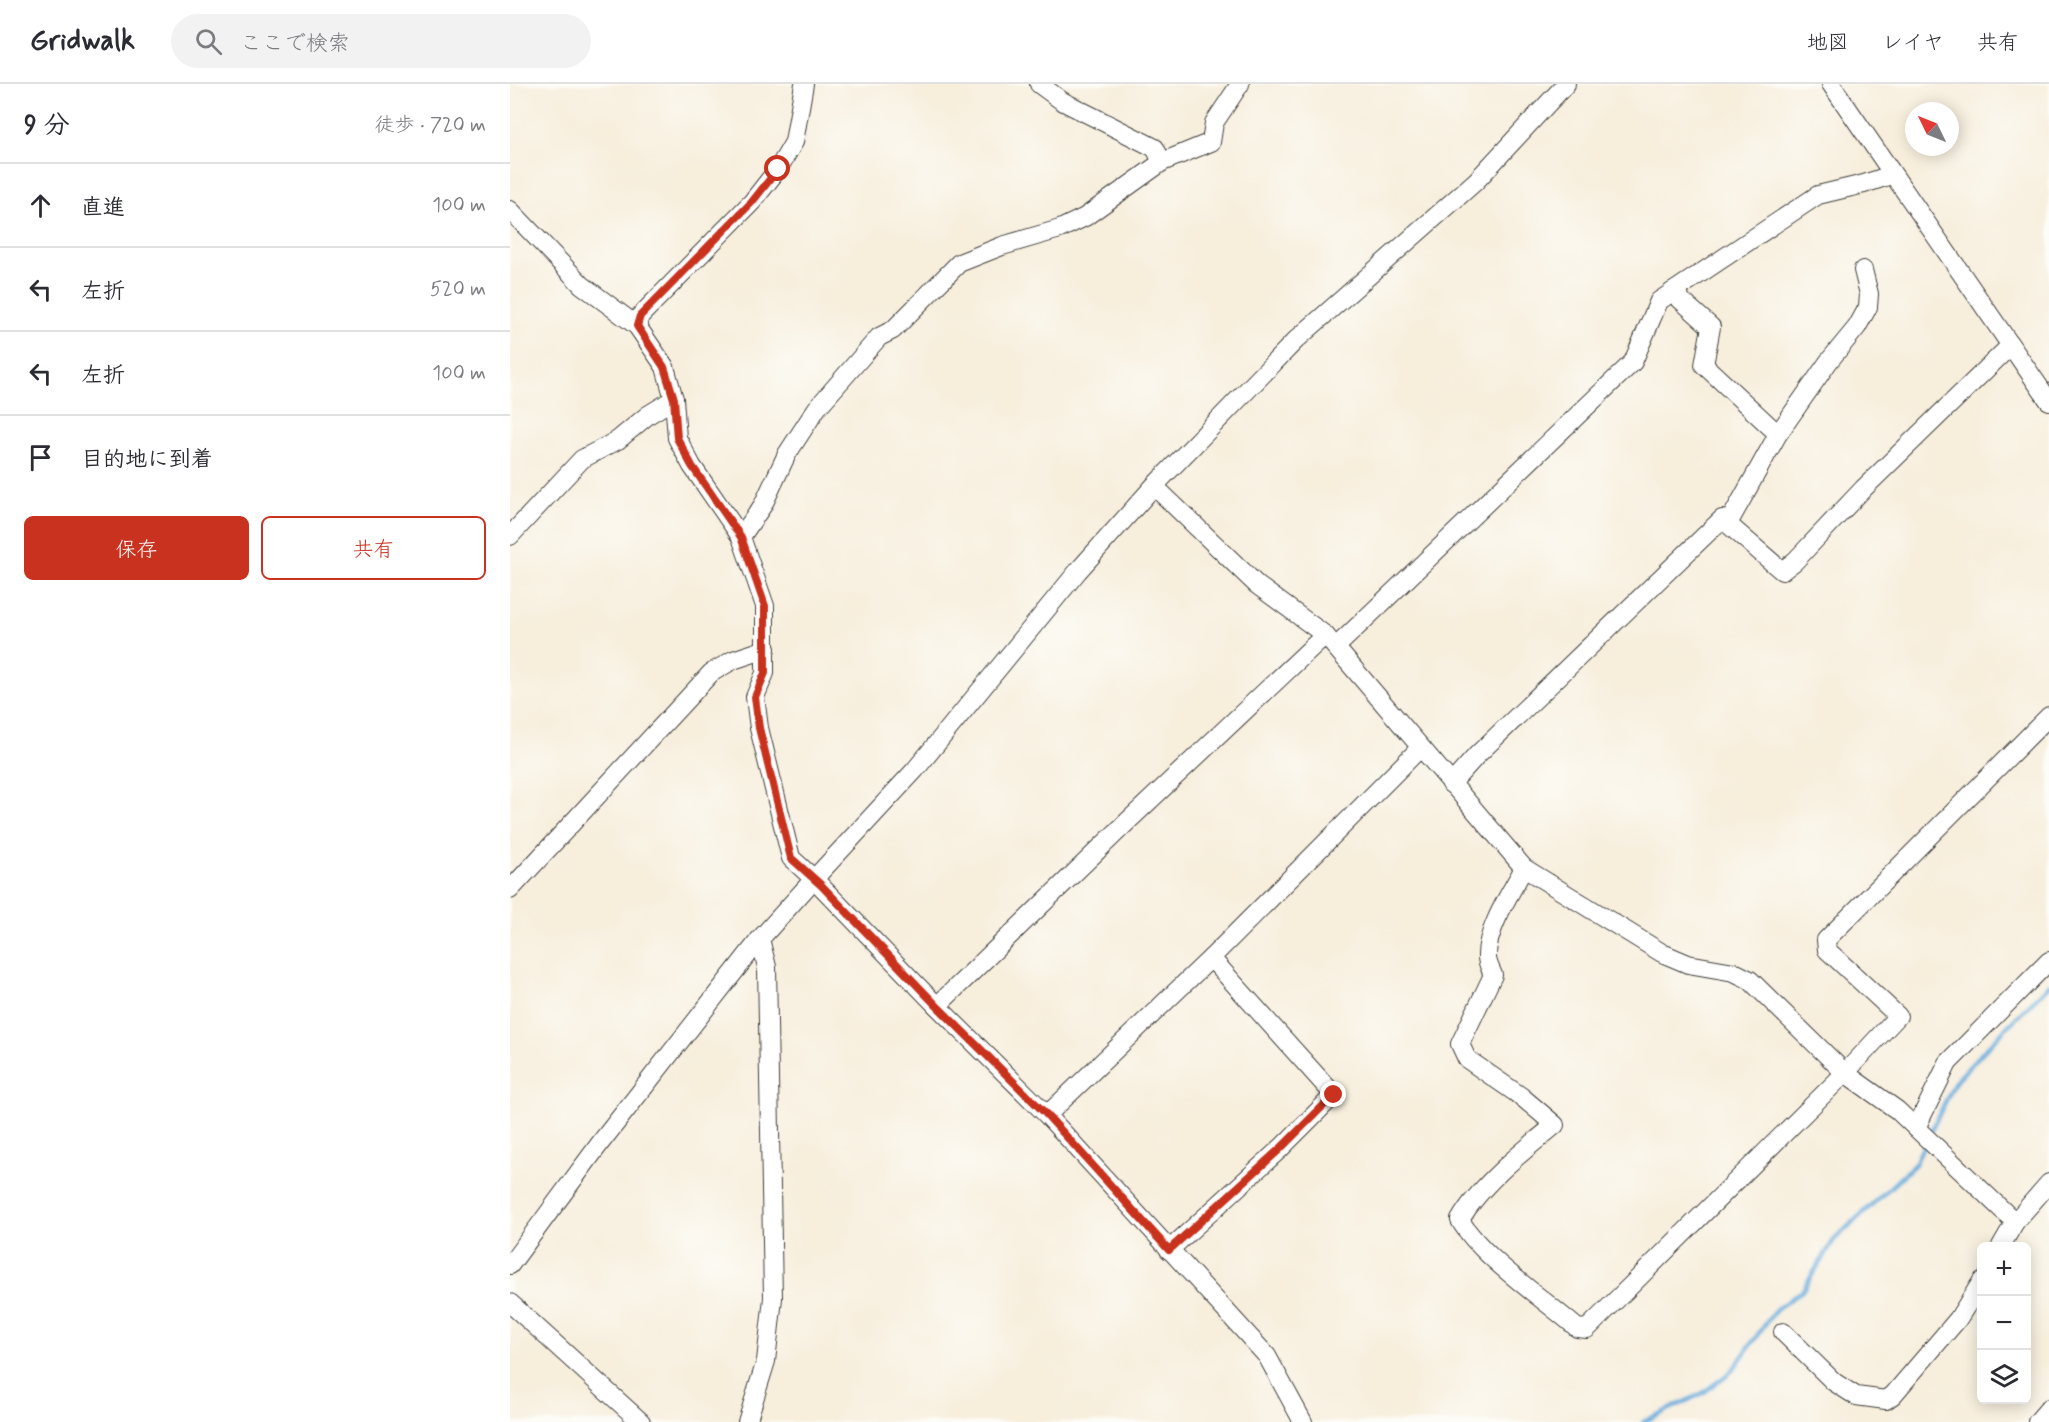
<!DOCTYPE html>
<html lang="ja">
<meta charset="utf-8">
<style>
:root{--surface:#fff;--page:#f2f2f3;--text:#2b2b33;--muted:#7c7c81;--line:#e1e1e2;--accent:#c8321e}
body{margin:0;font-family:Mynerve,"Klee One",sans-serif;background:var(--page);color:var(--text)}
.controls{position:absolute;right:18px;bottom:18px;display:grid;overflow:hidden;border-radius:9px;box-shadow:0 3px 15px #0003}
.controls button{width:54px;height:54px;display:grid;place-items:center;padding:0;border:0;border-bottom:2px solid var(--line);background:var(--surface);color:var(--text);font:30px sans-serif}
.compass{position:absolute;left:1395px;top:18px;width:54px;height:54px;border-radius:50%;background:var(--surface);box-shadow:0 3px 15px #0003;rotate:313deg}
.stop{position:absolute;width:18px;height:18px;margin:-14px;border:4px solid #c8321e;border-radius:50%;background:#fff}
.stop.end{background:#c8321e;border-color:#fff;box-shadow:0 2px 6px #0008}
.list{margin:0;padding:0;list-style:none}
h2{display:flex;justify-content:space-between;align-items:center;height:78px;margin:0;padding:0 24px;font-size:26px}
h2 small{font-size:20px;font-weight:400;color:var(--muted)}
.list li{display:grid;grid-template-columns:39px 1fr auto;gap:18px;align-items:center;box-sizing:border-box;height:84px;padding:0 24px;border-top:2px solid var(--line)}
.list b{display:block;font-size:22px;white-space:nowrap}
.list em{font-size:20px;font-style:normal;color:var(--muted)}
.actions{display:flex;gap:12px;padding:18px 24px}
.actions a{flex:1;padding:14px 0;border:2px solid var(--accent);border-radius:9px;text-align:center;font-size:21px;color:var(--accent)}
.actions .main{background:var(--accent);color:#fff}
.icon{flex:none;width:33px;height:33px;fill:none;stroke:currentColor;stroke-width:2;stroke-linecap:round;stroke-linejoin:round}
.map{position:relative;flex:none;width:1539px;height:1338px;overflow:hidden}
header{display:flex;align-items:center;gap:36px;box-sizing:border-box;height:84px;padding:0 30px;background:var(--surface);border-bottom:2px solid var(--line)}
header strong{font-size:28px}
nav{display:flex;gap:33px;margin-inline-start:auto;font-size:21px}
.search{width:420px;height:54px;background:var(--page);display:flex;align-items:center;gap:15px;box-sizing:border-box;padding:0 21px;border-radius:33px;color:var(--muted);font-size:22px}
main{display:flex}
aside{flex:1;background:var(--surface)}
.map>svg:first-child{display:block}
</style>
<header>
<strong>Gridwalk</strong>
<div class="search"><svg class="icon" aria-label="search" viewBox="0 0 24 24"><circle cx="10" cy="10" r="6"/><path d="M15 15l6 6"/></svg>ここで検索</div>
<nav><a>地図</a><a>レイヤ</a><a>共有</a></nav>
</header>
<main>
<aside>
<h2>9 分<small>徒歩 · 720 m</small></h2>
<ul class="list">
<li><svg class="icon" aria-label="ahead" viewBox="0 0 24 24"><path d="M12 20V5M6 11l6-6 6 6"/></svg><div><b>直進</b></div><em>100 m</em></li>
<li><svg class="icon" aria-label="left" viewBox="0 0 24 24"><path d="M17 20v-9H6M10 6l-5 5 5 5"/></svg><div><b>左折</b></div><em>520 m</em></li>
<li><svg class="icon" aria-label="left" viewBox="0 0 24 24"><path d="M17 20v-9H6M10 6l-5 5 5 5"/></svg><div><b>左折</b></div><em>100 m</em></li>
<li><svg class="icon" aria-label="arrive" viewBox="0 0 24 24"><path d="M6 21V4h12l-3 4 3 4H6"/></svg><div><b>目的地に到着</b></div></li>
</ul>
<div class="actions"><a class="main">保存</a><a>共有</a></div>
</aside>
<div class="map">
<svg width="1539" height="1338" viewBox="0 0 1539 1338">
<rect width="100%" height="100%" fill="#fdfcf7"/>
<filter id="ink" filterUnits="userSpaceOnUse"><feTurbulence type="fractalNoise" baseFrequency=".0167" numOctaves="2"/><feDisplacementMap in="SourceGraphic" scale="12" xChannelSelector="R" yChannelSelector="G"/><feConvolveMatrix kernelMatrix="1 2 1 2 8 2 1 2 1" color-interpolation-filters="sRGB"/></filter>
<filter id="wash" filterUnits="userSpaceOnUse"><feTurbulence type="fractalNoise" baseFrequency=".008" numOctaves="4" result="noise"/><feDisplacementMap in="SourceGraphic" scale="24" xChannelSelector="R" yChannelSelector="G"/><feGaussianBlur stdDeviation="1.35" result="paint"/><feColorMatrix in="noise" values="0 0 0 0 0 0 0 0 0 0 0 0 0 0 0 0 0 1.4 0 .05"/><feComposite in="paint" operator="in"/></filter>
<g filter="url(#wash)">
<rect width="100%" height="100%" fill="#f7eedc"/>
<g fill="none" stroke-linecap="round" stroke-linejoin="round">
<g stroke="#66abdc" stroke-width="4.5">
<polyline points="1419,1051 1445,998 1483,957 1539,901"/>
<polyline points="1133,1338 1193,1309 1222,1287 1266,1225 1292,1207 1324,1156 1405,1080 1415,1059"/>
</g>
</g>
</g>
<g filter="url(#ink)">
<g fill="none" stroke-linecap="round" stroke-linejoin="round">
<defs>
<g id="minor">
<polyline points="529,0 552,17 645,64 652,78"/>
<polyline points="1321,0 1539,317"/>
<polyline points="0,126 72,201 127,242 155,283 164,315 167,354 182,382 231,453 255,522 255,589 245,613 249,644 281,774 304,795 427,922 537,1031 757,1272 793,1338"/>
<polyline points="1162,208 1201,243 1194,281 1268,350"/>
<polyline points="127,242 130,232 242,118 268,85 284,58 294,0"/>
<polyline points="644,402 747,501 815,551"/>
<polyline points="1218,440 1268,350 1319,277 1347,243 1358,223 1359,210 1353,186"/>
<polyline points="0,452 72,375 108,356 138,331 164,315"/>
<polyline points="231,453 253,421 277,370 307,324 369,253 383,246 449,179 492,162 550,145 575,133 652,78 701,58 704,39 730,0"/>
<polyline points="826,563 1123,278 1149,217 1308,111 1354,100 1381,91"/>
<polyline points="941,700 967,671 1212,435 1272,487 1285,477 1353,405 1500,262"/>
<path d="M 1014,784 C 1001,808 976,846 977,873 C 977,879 981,886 983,891 L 950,960 L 957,975 L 1012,1013 L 1045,1041 C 1013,1067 971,1100 950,1136 C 971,1173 1034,1215 1067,1244 L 1077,1245 L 1335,989 L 1388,932 L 1317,866 L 1316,856 L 1539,632"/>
<polyline points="0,806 201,589 223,576 256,565"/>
<polyline points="427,922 618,737 815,551 1014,784 1152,869 1178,880 1224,888 1240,896 1335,989 1387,1026 1505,1138"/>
<polyline points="537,1031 701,874 910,664"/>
<polyline points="1406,1044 1438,979 1539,877"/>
<polyline points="1491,1162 1505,1138 1539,1099"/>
<polyline points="659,1166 771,1064 824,1011 701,874"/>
<polyline points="0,1181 91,1058 250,855 304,795 405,686 568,487 644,402 786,256 966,97 1056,0"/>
<polyline points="0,1219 131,1338"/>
<polyline points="1273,1248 1324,1298 1346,1312 1376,1316 1383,1311 1448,1235 1472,1197"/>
<polyline points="237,1338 256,1277 263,1214 257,883 250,855"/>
<polyline points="1527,1338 1539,1324"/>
</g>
</defs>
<use href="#minor" stroke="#3d3c39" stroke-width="20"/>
<use href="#minor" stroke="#fff" stroke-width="18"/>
</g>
</g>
<g fill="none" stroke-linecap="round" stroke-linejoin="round" filter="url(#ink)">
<polyline stroke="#c8321e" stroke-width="8" points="268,85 242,118 130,232 127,242 154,283 164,315 167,354 182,382 231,453 255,522 255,589 245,613 249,644 281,774 311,801 427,922 537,1031 659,1166 771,1064 824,1011"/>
</g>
</svg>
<div class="controls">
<button>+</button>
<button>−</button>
<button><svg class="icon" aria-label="layers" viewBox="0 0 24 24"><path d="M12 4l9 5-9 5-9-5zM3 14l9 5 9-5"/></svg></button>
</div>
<svg class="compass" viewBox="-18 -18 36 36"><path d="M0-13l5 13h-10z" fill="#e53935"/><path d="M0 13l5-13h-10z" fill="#7c7c81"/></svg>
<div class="stop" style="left:268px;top:85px"></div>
<div class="stop end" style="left:824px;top:1011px"></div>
</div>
</main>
